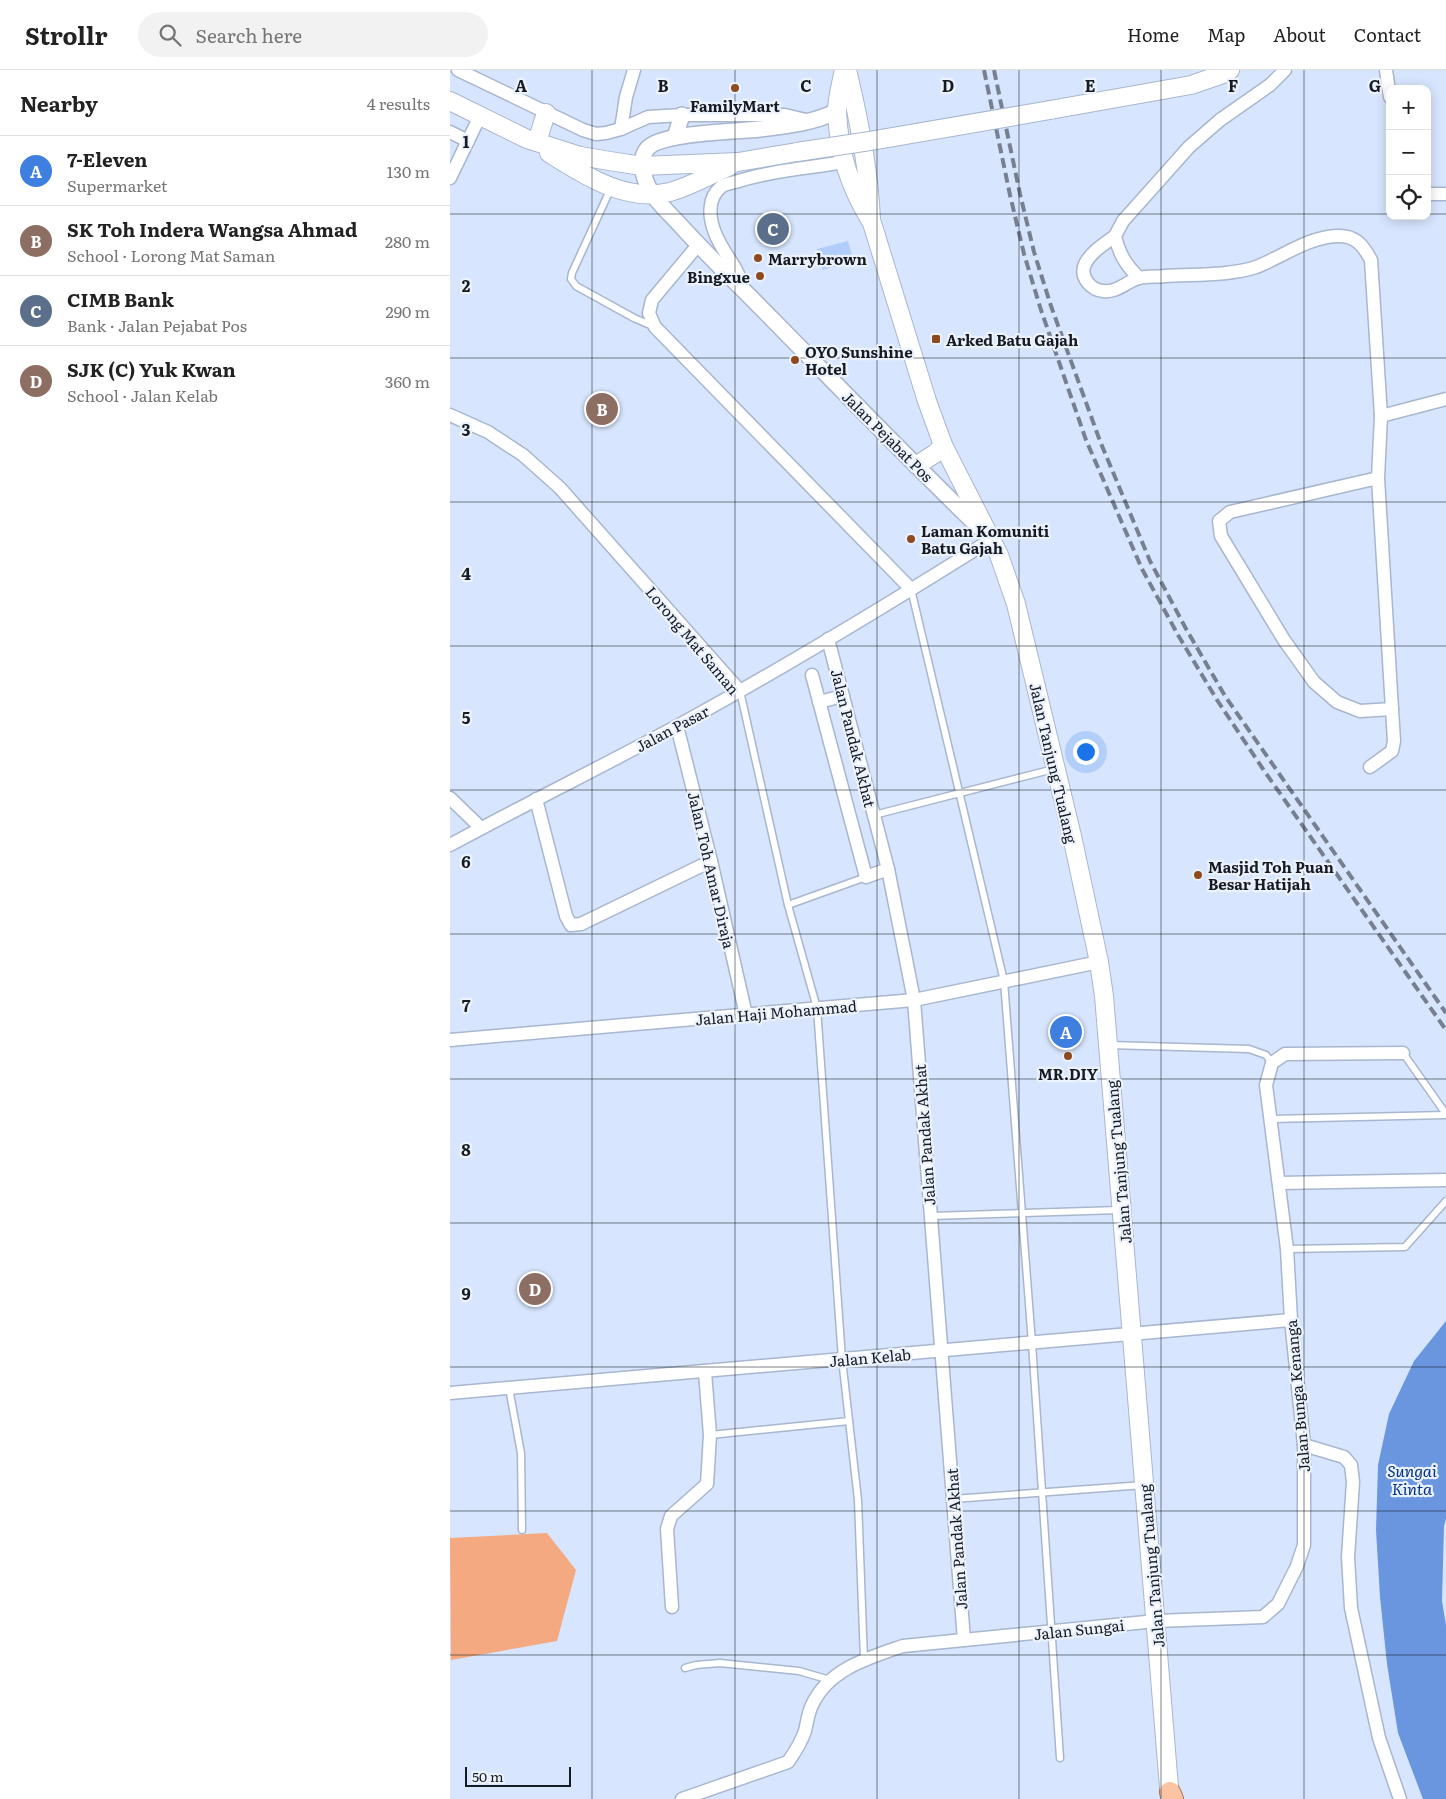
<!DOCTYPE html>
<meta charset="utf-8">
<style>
:root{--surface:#fff;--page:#f2f2f2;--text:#222;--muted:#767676;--line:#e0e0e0;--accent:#ea580c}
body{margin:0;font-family:Literata,serif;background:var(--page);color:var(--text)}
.controls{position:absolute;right:15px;top:15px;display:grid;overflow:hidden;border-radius:10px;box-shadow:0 2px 12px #0003}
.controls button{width:45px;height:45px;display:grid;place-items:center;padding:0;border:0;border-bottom:1px solid var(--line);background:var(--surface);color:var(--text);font:25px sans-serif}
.scale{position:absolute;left:15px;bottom:12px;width:106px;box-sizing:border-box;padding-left:5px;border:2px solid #151a23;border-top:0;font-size:14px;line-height:18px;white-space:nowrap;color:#151a23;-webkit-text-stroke:4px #ecf2fc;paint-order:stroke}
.you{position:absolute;left:635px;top:681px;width:18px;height:18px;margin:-12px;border:4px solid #fff;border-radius:50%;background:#1a73e8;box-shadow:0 0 0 8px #1a73e833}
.badge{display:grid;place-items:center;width:32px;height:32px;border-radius:50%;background:var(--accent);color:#fff;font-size:16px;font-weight:700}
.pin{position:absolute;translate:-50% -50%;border:2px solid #fff;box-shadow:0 1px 5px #0006}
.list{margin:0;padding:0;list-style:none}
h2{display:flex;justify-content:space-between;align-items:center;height:65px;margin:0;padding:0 20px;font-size:21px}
h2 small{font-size:16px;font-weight:400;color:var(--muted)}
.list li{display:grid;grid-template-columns:32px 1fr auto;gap:15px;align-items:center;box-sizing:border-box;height:70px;padding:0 20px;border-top:1px solid var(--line)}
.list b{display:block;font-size:19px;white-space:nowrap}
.list p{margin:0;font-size:16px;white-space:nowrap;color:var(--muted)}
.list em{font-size:16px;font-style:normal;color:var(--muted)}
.icon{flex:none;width:28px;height:28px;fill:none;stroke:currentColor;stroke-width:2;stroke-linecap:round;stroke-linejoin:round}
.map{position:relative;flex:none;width:996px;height:1729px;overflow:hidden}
header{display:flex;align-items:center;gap:30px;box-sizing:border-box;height:70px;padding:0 25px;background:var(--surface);border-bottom:1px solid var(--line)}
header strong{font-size:24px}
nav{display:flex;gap:28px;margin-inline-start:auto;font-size:18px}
.search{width:350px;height:45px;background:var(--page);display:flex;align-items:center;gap:12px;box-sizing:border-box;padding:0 18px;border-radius:28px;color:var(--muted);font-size:19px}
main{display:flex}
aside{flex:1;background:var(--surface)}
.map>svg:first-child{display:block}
</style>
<header>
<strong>Strollr</strong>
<div class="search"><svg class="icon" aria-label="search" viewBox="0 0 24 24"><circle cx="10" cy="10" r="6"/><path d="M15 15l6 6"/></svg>Search here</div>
<nav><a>Home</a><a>Map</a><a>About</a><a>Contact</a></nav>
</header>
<main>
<aside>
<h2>Nearby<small>4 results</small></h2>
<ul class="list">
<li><span class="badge" style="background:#3f7fe0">A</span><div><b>7-Eleven</b><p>Supermarket</p></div><em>130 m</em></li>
<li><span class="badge" style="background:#8d6e63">B</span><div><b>SK Toh Indera Wangsa Ahmad</b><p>School · Lorong Mat Saman</p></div><em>280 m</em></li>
<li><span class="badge" style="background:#5c6f8a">C</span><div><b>CIMB Bank</b><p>Bank · Jalan Pejabat Pos</p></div><em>290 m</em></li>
<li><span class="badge" style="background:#8d6e63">D</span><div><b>SJK (C) Yuk Kwan</b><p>School · Jalan Kelab</p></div><em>360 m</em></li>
</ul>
</aside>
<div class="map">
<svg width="996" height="1729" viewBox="0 0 996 1729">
<rect width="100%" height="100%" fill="#d7e6fe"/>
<polygon fill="#f4a980" points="97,1463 126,1500 107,1571 1,1590 0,1468"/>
<polygon fill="#6a96e0" points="996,1251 996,1449 994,1456 992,1531 996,1555 996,1729 973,1729 948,1663 937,1594 930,1527 926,1460 928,1395 939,1344 964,1291"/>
<polygon fill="#b1cdfb" points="398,171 404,192 372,200 367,179"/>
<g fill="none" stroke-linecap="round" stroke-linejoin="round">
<defs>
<g id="service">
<polyline points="161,118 122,203 121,209 126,216 184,248 205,257"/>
<polyline points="461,519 554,911 582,1273 610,1688"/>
<polyline points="290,621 338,835 367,938 392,1289 408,1430 414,1589"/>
<polyline points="424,745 604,699"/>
<polyline points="338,835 416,807"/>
<polyline points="659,975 799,979 816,985 822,993"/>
<polyline points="953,983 996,1044"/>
<polyline points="821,1049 996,1045"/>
<polyline points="481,1146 669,1140"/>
<polyline points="837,1179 955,1177 996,1131"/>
<polyline points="59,1318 71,1383 72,1460"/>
<polyline points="260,1365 399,1351"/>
<polyline points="503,1429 694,1415"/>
<polyline points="235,1598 246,1595 270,1593 349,1601 380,1610"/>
</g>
<g id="minor">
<polyline points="8,0 133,60 146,64 156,63 171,59 198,47 232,45 335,45 360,51"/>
<polyline points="936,0 940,27"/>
<polyline points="171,59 176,27 184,0"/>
<polyline points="0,62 18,71"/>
<polyline points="0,108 30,46"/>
<polyline points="977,124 996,124"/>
<path d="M 665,166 C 654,174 641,182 635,194 C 629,207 641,220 653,221 C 667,223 677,211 689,208 C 697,206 707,207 715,206 C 743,204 779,206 806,197 C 832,187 858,167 887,166 C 905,165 913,175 921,190 L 931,346 L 928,408 L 942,639 L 910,641 L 887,632 L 864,612 L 834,570 L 771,466 L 769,451 L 780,442 L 928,408"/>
<polyline points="248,175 202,230 199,243 205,257 461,519"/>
<path d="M 689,208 C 676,195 669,184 665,166 L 673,151 L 739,77 L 770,50 L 820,15 L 835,0"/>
<path d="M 294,220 C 288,196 273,184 265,163 C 259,148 257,128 271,117 C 274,114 281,113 285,112 C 319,101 359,98 394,92"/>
<polyline points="0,345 38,362 73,385 110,418 290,621"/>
<polyline points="931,346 996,329"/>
<polyline points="378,569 438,799 464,930 514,1570"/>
<polyline points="362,605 416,807 438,799"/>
<polyline points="369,632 393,626"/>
<polyline points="227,656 261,791 296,945"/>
<polyline points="920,697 942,681 944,671 942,639"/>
<polyline points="0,728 31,758"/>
<polyline points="86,729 116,846 121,855 131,854 261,791"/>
<path d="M 0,775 C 76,734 153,696 229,655 C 335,597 439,534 542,469"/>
<polyline points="0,970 464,930 649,892"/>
<polyline points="829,1113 996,1110"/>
<polyline points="0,1323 841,1250"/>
<polyline points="854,1375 894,1387 901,1395 903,1412 898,1487 901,1538 929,1668 950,1729"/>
<polyline points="222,1537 217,1459 221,1446 257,1414 260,1365 255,1302"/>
<path d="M 232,1729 L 338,1692 C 345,1682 351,1673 355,1661 C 357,1653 358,1643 362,1635 C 379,1599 418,1588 453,1576 L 706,1551 L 813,1547 L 828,1534 L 847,1496 L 854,1475 L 854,1375 L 841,1250 L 837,1179 L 816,1015 L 822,993 L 835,984 L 953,983"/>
</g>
<g id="tertiary">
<path d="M 387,41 C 364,53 336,56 310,59 C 287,62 210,62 197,79 C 187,92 195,113 203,125 C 211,136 222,146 231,156 C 260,188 291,217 321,248 C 392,320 462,393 535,463"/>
<polyline points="225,67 232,45"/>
</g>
<g id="secondary">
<path d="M 394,0 C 391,14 387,28 387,42 C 389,85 400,117 422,153 L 477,331 L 493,375 L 549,485 L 566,534 L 622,766 L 649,892 L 654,926 L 720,1729"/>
<path d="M 397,0 C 409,49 419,100 421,150"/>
<polyline points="0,31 77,69 130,86 166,92 192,96 288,92 347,82"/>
<polyline points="600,40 741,15 773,4 780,0"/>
<polyline points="87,72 96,43"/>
<path d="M 99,83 C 134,105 176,133 220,122 C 241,116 260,105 280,96"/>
<polyline points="467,395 486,383 493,375"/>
</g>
<polyline id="primary" points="720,1722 723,1729"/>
</defs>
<use href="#service" stroke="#a8b6ce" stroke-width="9"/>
<use href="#minor" stroke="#a8b6ce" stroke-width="15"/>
<use href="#tertiary" stroke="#a8b6ce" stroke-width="18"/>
<use href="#secondary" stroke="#a8b6ce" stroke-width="20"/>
<use href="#primary" stroke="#aa6f4f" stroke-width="22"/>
<use href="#service" stroke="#fff" stroke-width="6"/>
<use href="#minor" stroke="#fff" stroke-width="12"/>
<use href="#tertiary" stroke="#fff" stroke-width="15"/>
<use href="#secondary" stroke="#fff" stroke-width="18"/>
<use href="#primary" stroke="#fdc4a3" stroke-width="20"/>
<g stroke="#768091" stroke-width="4" stroke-dasharray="10 5" stroke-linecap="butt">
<polyline points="534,0 560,125 574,184 591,240 636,370 692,499 728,565 767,630 815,702 996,960"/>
<polyline points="544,0 570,124 584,182 601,236 650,371 700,491 735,557 775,626 996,943"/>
</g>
<defs>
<polyline id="secondary-bridge" points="347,82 420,71 600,40"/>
</defs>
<use href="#secondary-bridge" stroke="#a8b6ce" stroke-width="20" stroke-linecap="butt"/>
<use href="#secondary-bridge" stroke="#fff" stroke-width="18"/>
</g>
<path fill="none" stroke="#151a23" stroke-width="1" stroke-opacity="0.55" d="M 142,0 L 142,1729M 285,0 L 285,1729M 427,0 L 427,1729M 569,0 L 569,1729M 711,0 L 711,1729M 854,0 L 854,1729M 0,144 L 940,144M 977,144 L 996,144M 0,288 L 996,288M 0,432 L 996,432M 0,576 L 996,576M 0,720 L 996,720M 0,864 L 996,864M 0,1009 L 996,1009M 0,1153 L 996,1153M 0,1297 L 996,1297M 0,1441 L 996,1441M 0,1585 L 996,1585"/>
<g fill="#8e4a1e" stroke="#ecf2fc" stroke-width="2">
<circle cx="285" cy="18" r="5"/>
<circle cx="308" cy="188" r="5"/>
<circle cx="310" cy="206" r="5"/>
<rect x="481" y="264" width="10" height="10" rx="2.5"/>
<circle cx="345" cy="290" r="5"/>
<circle cx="461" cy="469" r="5"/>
<circle cx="748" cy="805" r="5"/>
<circle cx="618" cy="986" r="5"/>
</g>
<g text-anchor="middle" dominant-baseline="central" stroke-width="4.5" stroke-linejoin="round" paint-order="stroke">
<g font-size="15" font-weight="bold" fill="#151a23" stroke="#ecf2fc" text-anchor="start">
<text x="285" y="35" text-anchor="middle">FamilyMart</text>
<text x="318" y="188">Marrybrown</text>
<text x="300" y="206" text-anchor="end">Bingxue</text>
<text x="496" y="269">Arked Batu Gajah</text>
<text x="355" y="281">OYO Sunshine<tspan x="355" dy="17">Hotel</tspan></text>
<text x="471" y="460">Laman Komuniti<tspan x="471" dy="17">Batu Gajah</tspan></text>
<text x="758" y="796">Masjid Toh Puan<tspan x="758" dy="17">Besar Hatijah</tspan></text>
<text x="618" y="1003" text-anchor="middle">MR.DIY</text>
</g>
<g font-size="15" fill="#151a23" stroke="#ecf2fc">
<text transform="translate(438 366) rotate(45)">Jalan Pejabat Pos</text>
<text transform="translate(243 570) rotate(50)">Lorong Mat Saman</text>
<text transform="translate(222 658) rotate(-28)">Jalan Pasar</text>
<text transform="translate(404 668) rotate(76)">Jalan Pandak Akhat</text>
<text transform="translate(604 693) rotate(77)">Jalan Tanjung Tualang</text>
<text transform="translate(262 800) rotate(77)">Jalan Toh Amar Diraja</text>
<text transform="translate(326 942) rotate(-5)">Jalan Haji Mohammad</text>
<text transform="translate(474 1065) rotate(-94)">Jalan Pandak Akhat</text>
<text transform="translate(668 1092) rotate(-95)">Jalan Tanjung Tualang</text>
<text transform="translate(420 1287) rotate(-5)">Jalan Kelab</text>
<text transform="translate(847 1326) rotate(-95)">Jalan Bunga Kenanga</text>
<text transform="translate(506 1469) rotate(-94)">Jalan Pandak Akhat</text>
<text transform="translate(701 1496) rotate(-95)">Jalan Tanjung Tualang</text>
<text transform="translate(629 1559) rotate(-6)">Jalan Sungai</text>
</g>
<g font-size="16" font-style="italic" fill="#003287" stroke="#ecf2fc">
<text x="962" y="1400">Sungai<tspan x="962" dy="18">Kinta</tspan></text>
</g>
</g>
<g font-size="16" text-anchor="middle" font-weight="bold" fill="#151a23" stroke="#ecf2fc" stroke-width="4.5" stroke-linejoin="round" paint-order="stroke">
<text x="71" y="22">A</text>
<text x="213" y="22">B</text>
<text x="356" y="22">C</text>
<text x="498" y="22">D</text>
<text x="640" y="22">E</text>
<text x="783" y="22">F</text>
<text x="925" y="22">G</text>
<text x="16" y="78">1</text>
<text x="16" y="222">2</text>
<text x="16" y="366">3</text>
<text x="16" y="510">4</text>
<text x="16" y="654">5</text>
<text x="16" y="798">6</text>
<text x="16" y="942">7</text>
<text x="16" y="1086">8</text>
<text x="16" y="1230">9</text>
</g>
</svg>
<div class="controls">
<button>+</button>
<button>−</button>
<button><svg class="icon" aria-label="locate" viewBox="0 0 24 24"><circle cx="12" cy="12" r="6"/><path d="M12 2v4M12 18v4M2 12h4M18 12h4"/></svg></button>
</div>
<div class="scale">50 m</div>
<div class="you"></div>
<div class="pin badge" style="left:616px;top:962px;background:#3f7fe0">A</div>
<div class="pin badge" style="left:152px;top:339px;background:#8d6e63">B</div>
<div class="pin badge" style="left:323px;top:159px;background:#5c6f8a">C</div>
<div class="pin badge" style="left:85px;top:1219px;background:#8d6e63">D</div>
</div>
</main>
